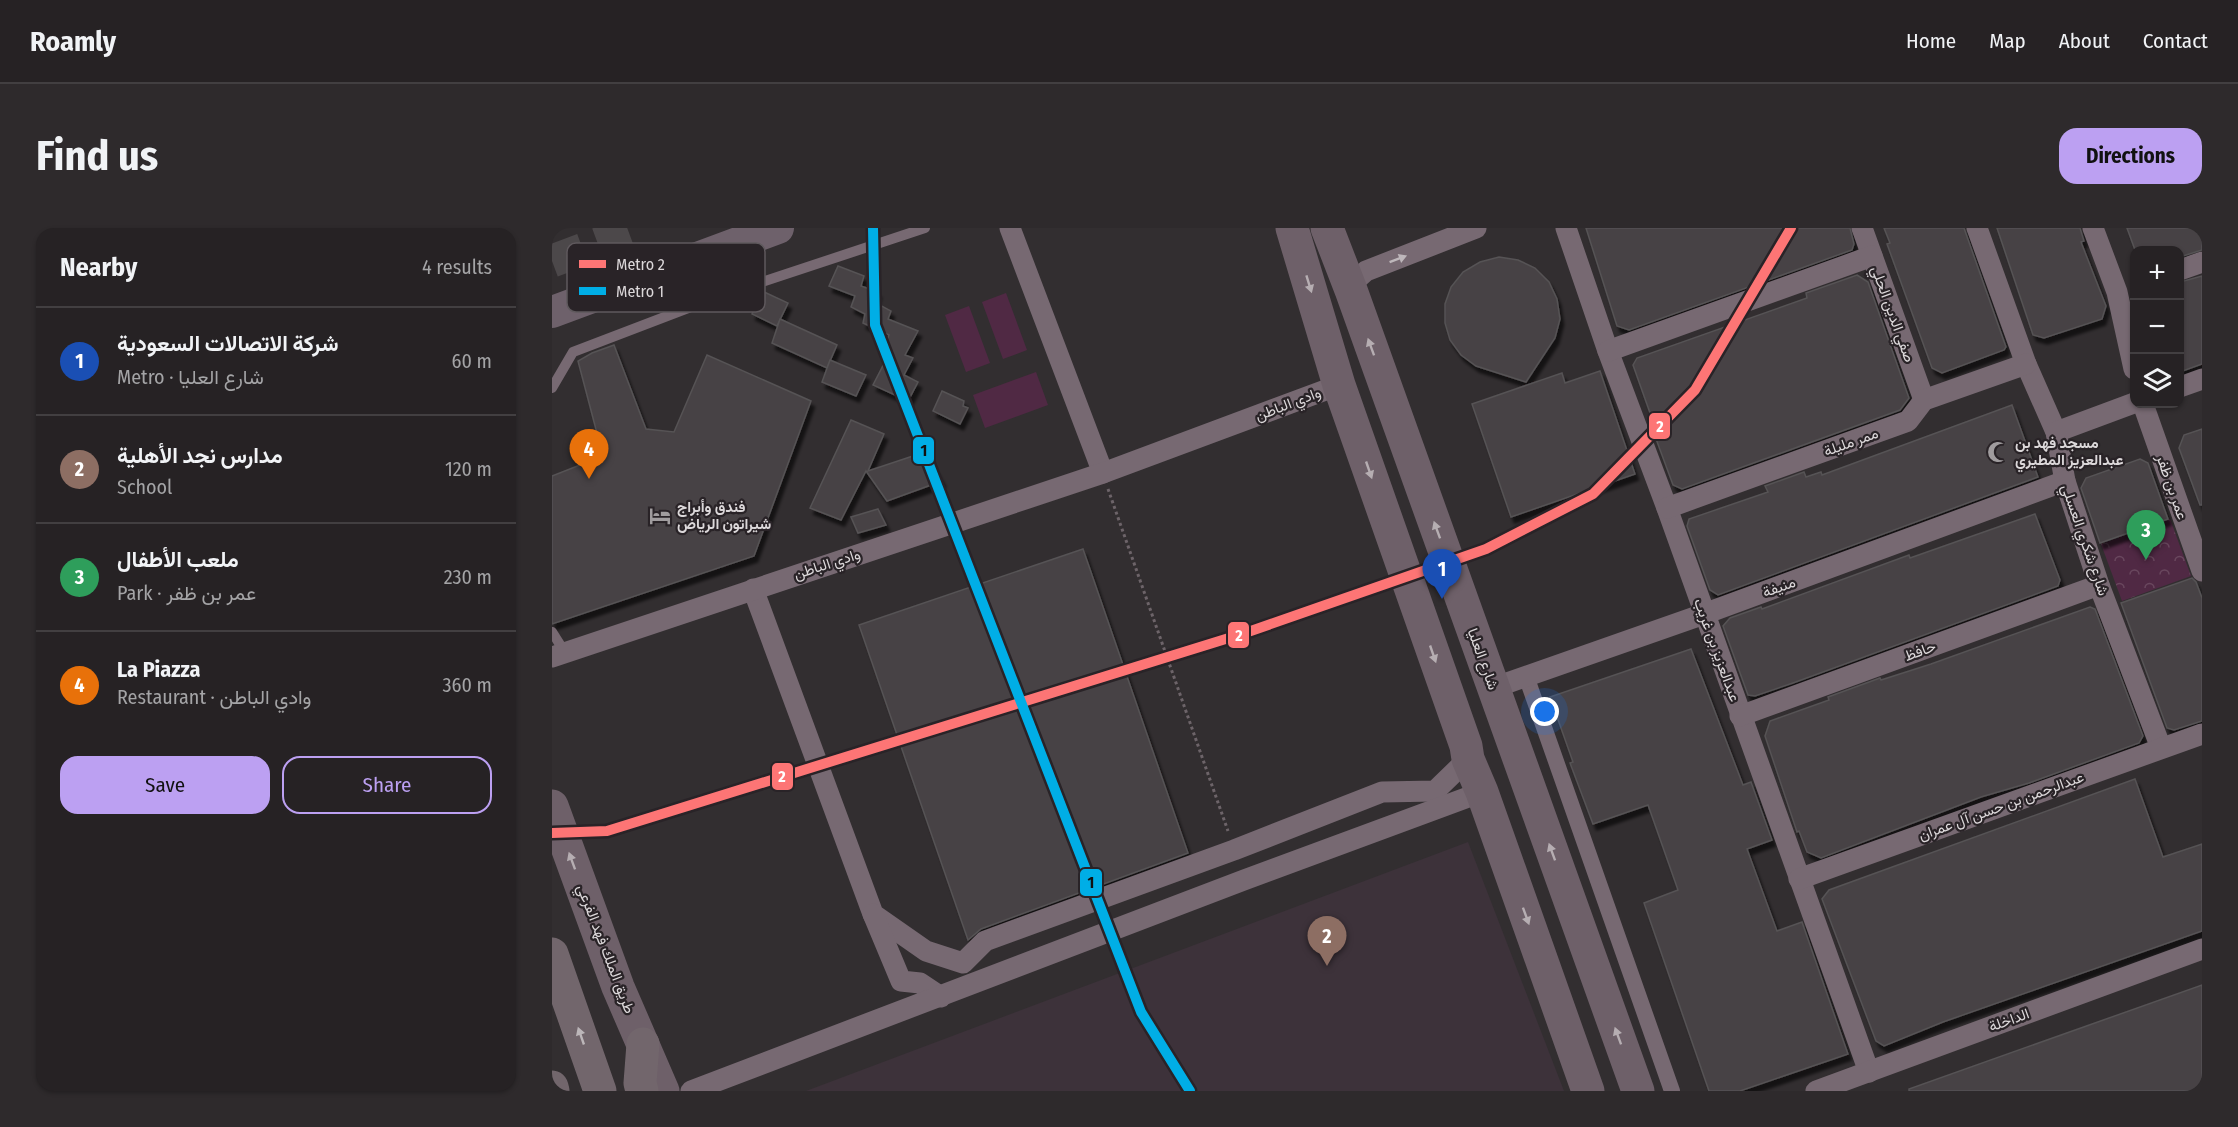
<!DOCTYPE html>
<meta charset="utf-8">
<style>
:root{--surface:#262224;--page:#2e2a2c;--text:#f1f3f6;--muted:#a4a4a6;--line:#423f41;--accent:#bca0f2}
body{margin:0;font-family:"Fira Sans Condensed",Vazirmatn,sans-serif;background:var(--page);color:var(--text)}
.controls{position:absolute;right:18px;top:18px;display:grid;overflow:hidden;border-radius:12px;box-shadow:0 2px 4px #0004}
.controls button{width:54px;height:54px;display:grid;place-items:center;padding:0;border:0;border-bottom:2px solid var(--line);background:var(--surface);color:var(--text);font:30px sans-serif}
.you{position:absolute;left:993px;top:484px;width:21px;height:21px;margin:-15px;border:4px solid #fff;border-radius:50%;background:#1a73e8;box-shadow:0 0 0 9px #1a73e833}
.badge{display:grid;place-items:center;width:39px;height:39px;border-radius:50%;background:var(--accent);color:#fff;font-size:20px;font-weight:700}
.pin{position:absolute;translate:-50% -50px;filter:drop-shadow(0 2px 3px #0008)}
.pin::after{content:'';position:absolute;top:32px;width:21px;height:18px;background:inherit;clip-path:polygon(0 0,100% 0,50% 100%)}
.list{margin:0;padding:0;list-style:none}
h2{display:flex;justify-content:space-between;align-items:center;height:78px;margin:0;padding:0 24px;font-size:26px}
h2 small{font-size:20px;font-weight:400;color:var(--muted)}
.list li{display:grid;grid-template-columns:39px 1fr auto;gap:18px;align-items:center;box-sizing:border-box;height:108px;padding:0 24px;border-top:2px solid var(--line)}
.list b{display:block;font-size:22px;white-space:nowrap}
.list p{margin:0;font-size:20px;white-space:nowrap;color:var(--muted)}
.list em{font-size:20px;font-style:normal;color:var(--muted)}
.actions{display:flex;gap:12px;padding:18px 24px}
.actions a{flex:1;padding:14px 0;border:2px solid var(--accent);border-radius:18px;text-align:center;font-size:21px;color:var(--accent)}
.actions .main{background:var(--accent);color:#111}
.icon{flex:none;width:33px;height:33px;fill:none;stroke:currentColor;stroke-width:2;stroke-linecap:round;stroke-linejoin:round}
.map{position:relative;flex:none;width:1650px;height:863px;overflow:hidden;border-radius:18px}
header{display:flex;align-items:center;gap:36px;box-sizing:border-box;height:84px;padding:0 30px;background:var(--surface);border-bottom:2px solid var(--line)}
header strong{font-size:28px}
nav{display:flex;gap:33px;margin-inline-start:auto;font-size:21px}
.intro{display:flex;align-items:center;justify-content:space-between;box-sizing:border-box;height:144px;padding:0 36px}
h1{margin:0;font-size:42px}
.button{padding:15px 27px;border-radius:18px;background:var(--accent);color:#111;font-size:21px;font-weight:700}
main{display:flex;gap:36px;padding:0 36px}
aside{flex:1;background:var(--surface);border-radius:18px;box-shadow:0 2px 4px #0004}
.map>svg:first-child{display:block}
</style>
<header>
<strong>Roamly</strong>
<nav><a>Home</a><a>Map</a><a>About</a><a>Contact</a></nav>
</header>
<div class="intro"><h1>Find us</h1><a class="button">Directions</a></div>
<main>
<aside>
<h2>Nearby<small>4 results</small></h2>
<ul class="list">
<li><span class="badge" style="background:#1a4fb4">1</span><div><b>شركة الاتصالات السعودية</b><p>Metro · شارع العليا</p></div><em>60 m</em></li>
<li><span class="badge" style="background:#8d6e63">2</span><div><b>مدارس نجد الأهلية</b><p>School</p></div><em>120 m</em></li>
<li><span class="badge" style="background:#2e9e5b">3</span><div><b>ملعب الأطفال</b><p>Park · عمر بن ظفر</p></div><em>230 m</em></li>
<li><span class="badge" style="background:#e8710a">4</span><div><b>La Piazza</b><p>Restaurant · وادي الباطن</p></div><em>360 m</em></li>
</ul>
<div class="actions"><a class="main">Save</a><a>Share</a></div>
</aside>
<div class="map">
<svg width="1650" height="863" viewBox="0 0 1650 863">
<defs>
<pattern id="park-crowns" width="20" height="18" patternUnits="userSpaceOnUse" patternTransform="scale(1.5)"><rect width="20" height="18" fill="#502944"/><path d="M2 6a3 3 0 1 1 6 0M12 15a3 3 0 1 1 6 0" fill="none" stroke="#69475e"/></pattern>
<filter id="shadow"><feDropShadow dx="3.5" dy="6" stdDeviation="1.5" flood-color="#0009"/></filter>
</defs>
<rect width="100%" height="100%" fill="#322e30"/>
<polygon fill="#3d323a" points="916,614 1012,863 254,863"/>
<polygon fill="url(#park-crowns)" points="1618,291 1639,348 1570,373 1549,316"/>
<g fill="#502944">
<polygon points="454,65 475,122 451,131 430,74"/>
<polygon points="417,78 438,135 414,144 393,87"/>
<polygon points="484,144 496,177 433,200 421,167"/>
</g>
<g fill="#474345" stroke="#565355" stroke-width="1.5" filter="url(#shadow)">
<polygon points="1034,0 1298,0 1302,16 1300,22 1077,102 1065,98"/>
<polygon points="1332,0 1412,0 1454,119 1452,122 1390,145 1380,140 1335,16 1338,15"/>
<polygon points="1445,0 1528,0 1532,13 1529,14 1554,78 1550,91 1492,110 1481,107"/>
<polygon points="1575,0 1650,0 1650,22 1628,29 1628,22 1583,22"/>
<polygon points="947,29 966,32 983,40 997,54 1005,71 1008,91 1003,110 974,154 924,138 909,127 898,112 893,95 893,76 899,59 911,44 928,34"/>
<polygon points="286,38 312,48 309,58 326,64 322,74 339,83 336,91 366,103 353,127 361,130 352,147 366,154 356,173 321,157 339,122 332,119 337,107 311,95 313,86 299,79 303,68 277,58"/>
<polygon points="1305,47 1316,54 1357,170 1348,182 1130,261 1121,257 1100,200 1103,199 1081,137 1085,130 1255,70 1254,65"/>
<polygon points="1650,48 1650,136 1628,144 1628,54"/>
<polygon points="210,63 236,75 225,98 200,86"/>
<polygon points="228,91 285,117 275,140 220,115"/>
<polygon points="62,117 94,201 122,204 155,127 259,173 202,328 0,396 0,248 51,228 26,133 40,125"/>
<polygon points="278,132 314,147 304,168 270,154"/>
<polygon points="1048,143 1083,246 959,289 920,176 1010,145 1013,155"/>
<polygon points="390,163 412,173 411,178 416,180 408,196 381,183"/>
<polygon points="1460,177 1486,249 1166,367 1158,362 1135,298 1137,291 1216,264 1213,258 1252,244 1254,249 1269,244 1270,247"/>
<polygon points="299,192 332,206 316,243 373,224 390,253 335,273 314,243 289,292 258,280"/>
<polygon points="1650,201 1650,277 1648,277 1627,220 1632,207"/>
<polygon points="1588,231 1596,235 1616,291 1548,315 1529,260 1534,250"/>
<polygon points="326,281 334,297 306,305 299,289"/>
<polygon points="1483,286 1508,352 1506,358 1241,455 1203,468 1196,467 1171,398 1178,390 1209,379 1210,381 1357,327 1358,330"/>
<polygon points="531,321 636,625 429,701 416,712 307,397"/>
<polygon points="1640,350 1644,354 1650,370 1650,493 1622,502 1615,500 1569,375"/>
<polygon points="1538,379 1543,381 1591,508 1587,515 1477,555 1429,569 1269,630 1255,624 1247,603 1245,604 1213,508 1218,493 1277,472 1276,469 1328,450 1329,452 1379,436"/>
<polygon points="1139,421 1191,557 1199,554 1220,612 1195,621 1225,703 1250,694 1296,826 1188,863 1157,863 1092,675 1126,662 1096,577 1041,596 1018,535 1021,534 998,469"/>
<polygon points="1583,551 1611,629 1650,616 1650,703 1391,794 1332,818 1324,813 1270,671 1277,662"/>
<polygon points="1650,757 1650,863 1357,863 1357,861"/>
</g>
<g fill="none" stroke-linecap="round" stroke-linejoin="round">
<polyline stroke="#4c484a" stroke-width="33" stroke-dasharray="33 16" stroke-linecap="butt" points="0,33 89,0"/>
<polyline stroke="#6d6469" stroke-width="3" stroke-dasharray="3 3" stroke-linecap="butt" points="556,261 676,603"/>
<g stroke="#776972" stroke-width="10">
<polyline points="0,160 21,124 165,69 373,0"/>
<polyline points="0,404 12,423"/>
</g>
<polyline stroke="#776972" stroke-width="16" points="974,448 1120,863"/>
<g stroke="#776972" stroke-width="21">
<polyline points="458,0 551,245"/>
<polyline points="1014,0 1056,123 1115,280 1317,844"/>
<polyline points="1310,0 1372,172"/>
<polyline points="1425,0 1474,136 1504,204 1513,253 1547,357 1609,520"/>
<polyline points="1541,0 1565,64 1582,141"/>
<polyline points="1628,42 1650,34"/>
<polyline points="799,62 805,51 814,43 924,0"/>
<polyline points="1056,123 1320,28"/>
<polyline points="1628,159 1650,151"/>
<polyline points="1591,176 1650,343"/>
<polyline points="1504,204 1582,175"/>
<polyline points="1115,280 1356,193 1372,172 1474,136"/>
<polyline points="201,361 321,686 374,723 411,735 433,713 682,622 830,564 883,563 916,531"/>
<polyline points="0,429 551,245 787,157"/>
<polyline points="941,460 1152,386 1513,253"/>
<polyline points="1188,488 1547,357"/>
<polyline points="1247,651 1650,506"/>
<polyline points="321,686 349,753 368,755 389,769"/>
<polyline points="139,863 692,652 930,564"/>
<polyline points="1264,863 1650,721"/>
</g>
<polyline stroke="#6e616b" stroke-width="32" points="0,84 226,0"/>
<g stroke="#6e6069" stroke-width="33">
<polyline points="740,0 787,157 914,518 916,531 930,564 1036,863"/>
<polyline points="775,0 799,62 1086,863"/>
<polyline points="0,578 66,759 111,863"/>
</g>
<g stroke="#72666c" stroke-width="33">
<polyline points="0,726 48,863"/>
<polyline points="0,859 1,863"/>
<polyline points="90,863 88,855 91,816"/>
</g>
<defs>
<polyline id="metro-1" points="0,605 55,603 693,405 934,321 1041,266 1143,162 1239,0"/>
<polyline id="metro-2" points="321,0 323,97 589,784 638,863"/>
</defs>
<use href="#metro-1" stroke="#292327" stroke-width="15"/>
<use href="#metro-2" stroke="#292327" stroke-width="15"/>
<use href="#metro-1" stroke="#fd7575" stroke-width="10"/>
<use href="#metro-2" stroke="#00aee6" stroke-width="10"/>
</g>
<defs><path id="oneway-solid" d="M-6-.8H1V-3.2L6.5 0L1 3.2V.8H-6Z" transform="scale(1.5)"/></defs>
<use fill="#beb7bb" href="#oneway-solid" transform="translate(846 31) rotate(-21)"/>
<g fill="#b6aeb2">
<use href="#oneway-solid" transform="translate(757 56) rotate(73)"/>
<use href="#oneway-solid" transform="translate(819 119) rotate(-110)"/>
<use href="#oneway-solid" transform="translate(817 242) rotate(71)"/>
<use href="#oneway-solid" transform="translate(885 302) rotate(-110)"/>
<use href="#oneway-solid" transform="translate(881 426) rotate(71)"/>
<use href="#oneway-solid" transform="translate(1000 624) rotate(-110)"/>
<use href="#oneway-solid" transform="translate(20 633) rotate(-110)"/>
<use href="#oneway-solid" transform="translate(974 688) rotate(70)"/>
<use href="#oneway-solid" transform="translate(1066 808) rotate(-110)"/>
</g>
<use fill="#bcb6b9" href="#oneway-solid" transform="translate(29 808) rotate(-109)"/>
<defs>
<symbol id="mosque-bare" viewBox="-9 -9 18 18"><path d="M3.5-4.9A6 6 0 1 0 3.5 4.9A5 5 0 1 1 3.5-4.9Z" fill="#a09c9e" stroke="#292327" stroke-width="2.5" paint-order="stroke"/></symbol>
<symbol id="hotel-bare" viewBox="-9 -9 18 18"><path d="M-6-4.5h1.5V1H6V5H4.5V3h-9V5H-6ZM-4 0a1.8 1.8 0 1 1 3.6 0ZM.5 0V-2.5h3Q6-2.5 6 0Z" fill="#a09c9e" stroke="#292327" stroke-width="2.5" paint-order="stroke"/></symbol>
</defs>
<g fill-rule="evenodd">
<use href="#mosque-bare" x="1431" y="209" width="30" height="30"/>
<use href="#hotel-bare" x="93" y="273" width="30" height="30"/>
</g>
<g text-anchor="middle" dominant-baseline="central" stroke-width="4.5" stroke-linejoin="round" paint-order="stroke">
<g font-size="15" fill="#dcd8da" stroke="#292327">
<text transform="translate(1341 86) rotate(70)">صفي الدين الحلي</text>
<text transform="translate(736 176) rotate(-21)">وادي الباطن</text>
<text transform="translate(1299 214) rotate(-20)">ممر مليلة</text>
<text transform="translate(1620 259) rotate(71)">عمر بن ظفر</text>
<text transform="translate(1533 312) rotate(71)">شارع شكري العسلي</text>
<text transform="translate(275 336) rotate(-18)">وادي الباطن</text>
<text transform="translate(1227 359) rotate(-20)">منيفة</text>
<text transform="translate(1165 422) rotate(70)">عبدالعزيز بن غريب</text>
<text transform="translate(1368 423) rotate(-20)">حافظ</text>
<text transform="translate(931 431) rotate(70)">شارع العليا</text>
<text transform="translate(1449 578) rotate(-20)">عبدالرحمن بن حسن آل عمران</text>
<text transform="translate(54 721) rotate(69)">طريق الملك فهد الفرعي</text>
<text transform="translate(1457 792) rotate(-20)">الداخلة</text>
</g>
<g font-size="15" font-weight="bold" fill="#dcd8da" stroke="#292327" text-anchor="start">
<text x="1463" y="215">مسجد فهد بن<tspan x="1463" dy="17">عبدالعزيز المطيري</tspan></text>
<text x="125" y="279">فندق وأبراج<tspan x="125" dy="17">شيراتون الرياض</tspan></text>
</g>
</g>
<rect x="15" y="15" width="198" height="69" rx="9" fill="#292327" stroke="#5f595d" stroke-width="1.5"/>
<rect x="27" y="32" width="27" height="8" fill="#fd7575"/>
<rect x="27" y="59" width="27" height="8" fill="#00aee6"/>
<g font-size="16" fill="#dcd8da">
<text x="64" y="42">Metro 2</text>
<text x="64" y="69">Metro 1</text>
</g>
<g stroke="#292327" stroke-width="2">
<rect x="1096" y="184" width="23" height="28" rx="6" fill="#fd7575"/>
<rect x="360" y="208" width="23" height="29" rx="6" fill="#00aee6"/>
<rect x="675" y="393" width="23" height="28" rx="6" fill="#fd7575"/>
<rect x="219" y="534" width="23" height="29" rx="6" fill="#fd7575"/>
<rect x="527" y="640" width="24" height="29" rx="6" fill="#00aee6"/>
</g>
<g font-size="16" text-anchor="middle" font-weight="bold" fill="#fff">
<text x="1108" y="204">2</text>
<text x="687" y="413">2</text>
<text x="230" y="554">2</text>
</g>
<g font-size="16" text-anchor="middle" font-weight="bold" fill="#111">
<text x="372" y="228">1</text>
<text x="539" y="660">1</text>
</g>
</svg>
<div class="controls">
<button>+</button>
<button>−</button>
<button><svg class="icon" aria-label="layers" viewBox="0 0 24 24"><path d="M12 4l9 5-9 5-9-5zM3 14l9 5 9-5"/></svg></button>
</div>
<div class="you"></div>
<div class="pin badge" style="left:890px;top:371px;background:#1a4fb4">1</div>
<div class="pin badge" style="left:775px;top:738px;background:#8d6e63">2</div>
<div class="pin badge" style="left:1594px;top:332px;background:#2e9e5b">3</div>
<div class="pin badge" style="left:37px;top:251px;background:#e8710a">4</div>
</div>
</main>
